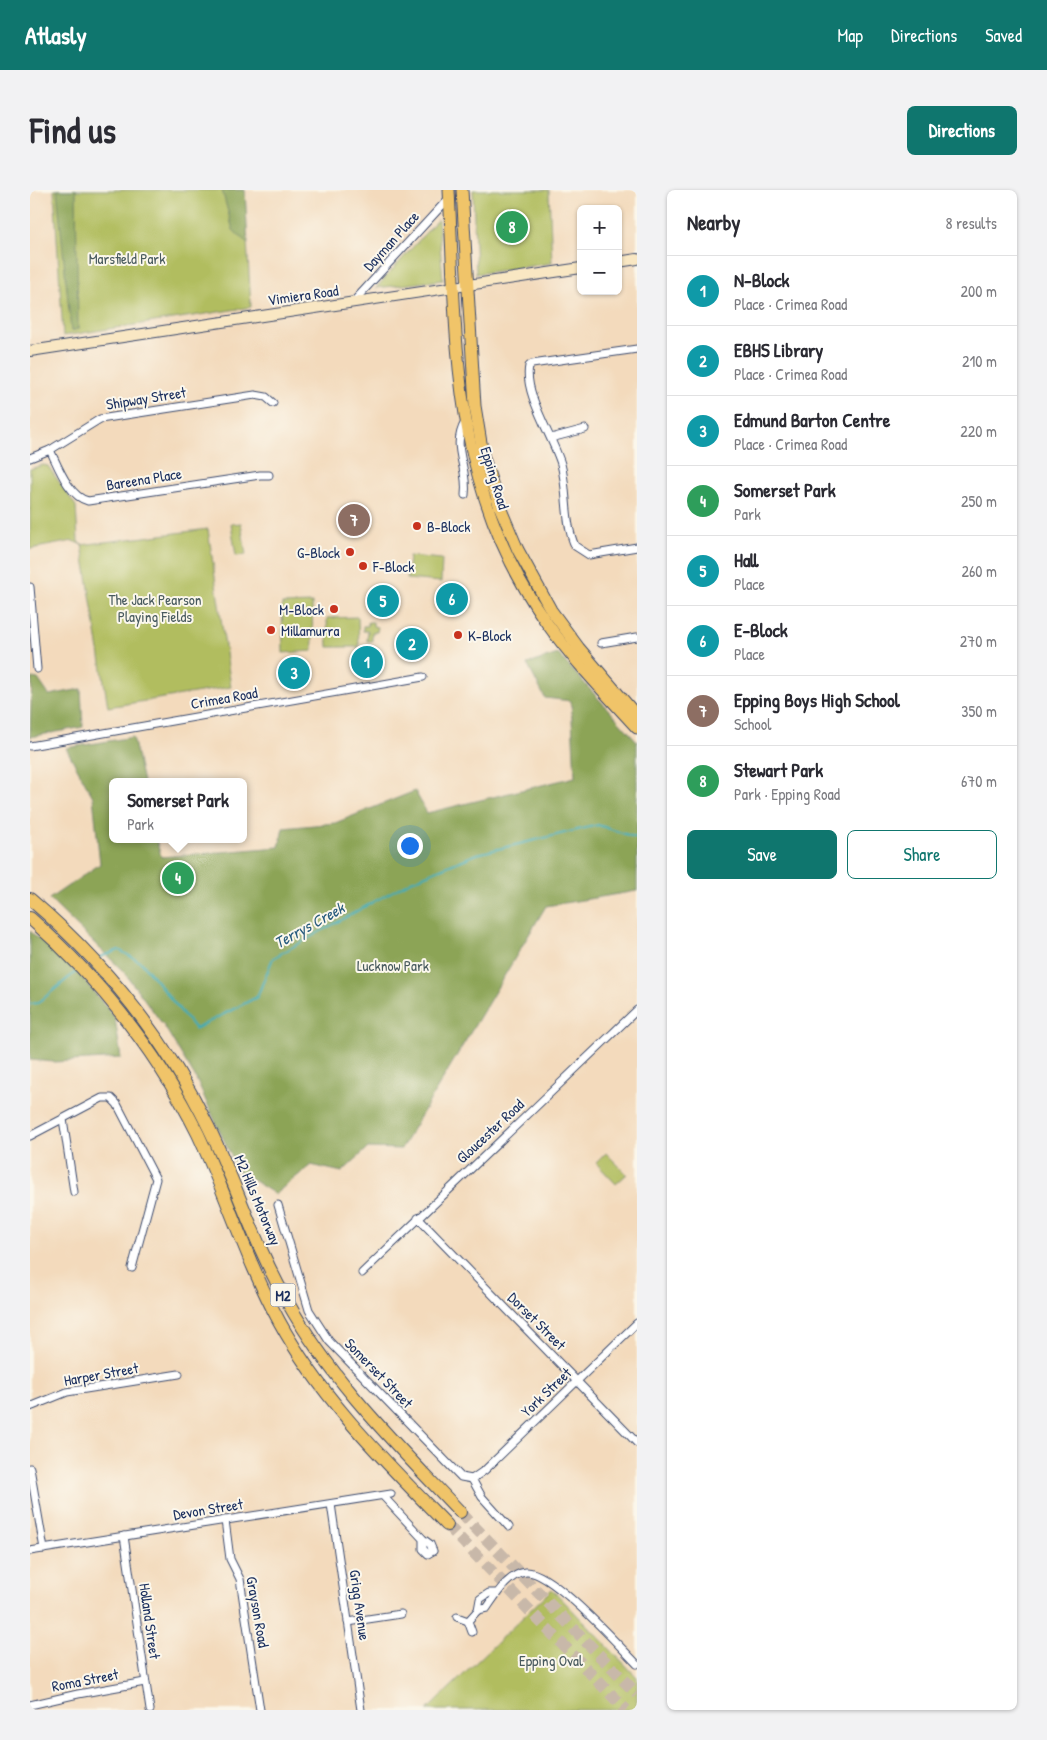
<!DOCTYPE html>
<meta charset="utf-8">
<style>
:root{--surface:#fff;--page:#f2f2f3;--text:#2b2b33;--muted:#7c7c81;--line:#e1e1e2;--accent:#0f766e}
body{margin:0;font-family:"Patrick Hand",sans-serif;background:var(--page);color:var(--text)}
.controls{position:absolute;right:15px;top:15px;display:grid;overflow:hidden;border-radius:8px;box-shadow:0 1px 4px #0004}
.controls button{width:45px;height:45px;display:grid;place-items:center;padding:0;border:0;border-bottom:1px solid var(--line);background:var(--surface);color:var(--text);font:25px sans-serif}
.you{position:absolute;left:379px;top:655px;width:18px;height:18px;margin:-12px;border:4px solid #fff;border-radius:50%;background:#1a73e8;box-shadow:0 0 0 8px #1a73e833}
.badge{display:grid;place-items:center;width:32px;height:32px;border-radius:50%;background:var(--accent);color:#fff;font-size:16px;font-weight:700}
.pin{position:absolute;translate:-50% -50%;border:2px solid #fff;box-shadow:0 1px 5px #0006}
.popup{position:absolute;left:79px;top:588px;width:138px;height:65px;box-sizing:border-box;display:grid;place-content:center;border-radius:8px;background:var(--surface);filter:drop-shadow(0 1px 4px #0005);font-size:16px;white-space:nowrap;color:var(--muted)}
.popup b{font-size:19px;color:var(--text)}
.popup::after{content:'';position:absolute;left:50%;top:100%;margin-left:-10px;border:10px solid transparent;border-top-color:var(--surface)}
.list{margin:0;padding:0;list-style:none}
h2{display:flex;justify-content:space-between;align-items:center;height:65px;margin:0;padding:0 20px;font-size:21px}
h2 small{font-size:16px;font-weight:400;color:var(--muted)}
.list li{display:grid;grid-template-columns:32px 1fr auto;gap:15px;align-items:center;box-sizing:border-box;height:70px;padding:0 20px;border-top:1px solid var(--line)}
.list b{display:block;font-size:19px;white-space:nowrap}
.list p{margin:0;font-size:16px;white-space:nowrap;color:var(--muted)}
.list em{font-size:16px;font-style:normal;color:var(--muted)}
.actions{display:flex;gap:10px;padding:15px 20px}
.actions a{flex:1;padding:11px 0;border:1px solid var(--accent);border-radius:8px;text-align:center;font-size:18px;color:var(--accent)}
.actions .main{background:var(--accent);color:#fff}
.map{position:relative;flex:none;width:607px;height:1520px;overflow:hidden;border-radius:8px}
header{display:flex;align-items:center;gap:30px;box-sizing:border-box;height:70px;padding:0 25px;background:var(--accent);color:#fff}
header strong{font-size:24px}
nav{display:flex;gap:28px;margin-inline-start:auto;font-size:18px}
.intro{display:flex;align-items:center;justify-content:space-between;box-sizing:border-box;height:120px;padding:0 30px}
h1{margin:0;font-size:35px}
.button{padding:12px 22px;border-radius:8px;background:var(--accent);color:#fff;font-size:18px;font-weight:700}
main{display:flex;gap:30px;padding:0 30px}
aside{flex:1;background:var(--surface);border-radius:8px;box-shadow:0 1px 4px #0004}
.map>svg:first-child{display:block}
</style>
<header>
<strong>Atlasly</strong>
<nav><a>Map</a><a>Directions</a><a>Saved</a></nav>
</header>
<div class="intro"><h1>Find us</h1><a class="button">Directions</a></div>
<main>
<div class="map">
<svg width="607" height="1520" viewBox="0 0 607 1520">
<rect width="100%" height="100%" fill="#fbf7ec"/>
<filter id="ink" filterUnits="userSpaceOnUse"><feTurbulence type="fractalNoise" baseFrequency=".02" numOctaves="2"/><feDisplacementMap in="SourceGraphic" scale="10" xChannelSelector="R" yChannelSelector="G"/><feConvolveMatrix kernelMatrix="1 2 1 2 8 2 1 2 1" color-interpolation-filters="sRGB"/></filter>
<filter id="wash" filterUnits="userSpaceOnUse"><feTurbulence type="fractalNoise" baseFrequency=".0096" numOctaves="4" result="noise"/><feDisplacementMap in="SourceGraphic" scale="20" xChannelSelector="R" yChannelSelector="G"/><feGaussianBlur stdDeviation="1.12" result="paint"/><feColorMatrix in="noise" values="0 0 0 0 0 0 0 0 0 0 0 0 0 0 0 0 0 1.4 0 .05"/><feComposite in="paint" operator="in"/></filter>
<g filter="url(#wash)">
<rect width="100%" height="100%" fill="#f3dabc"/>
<g fill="#b1bd5f" stroke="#66765e">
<polygon points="24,0 214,0 221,117 33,146"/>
<polygon points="443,0 519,0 522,73 446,84"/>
<polygon points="408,29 413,90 346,98"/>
<polygon points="13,275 18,276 46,316 48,351 51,355 178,339 201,497 78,517 52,355 43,351 0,359 0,279"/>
<polygon points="211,333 216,365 206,366 201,334"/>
<polygon points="379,366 412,369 411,392 377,389"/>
<polygon points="282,413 283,461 253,463 252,414"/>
<polygon points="328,427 329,457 298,457 297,428"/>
<polygon points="338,432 343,432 343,436 348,437 347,442 342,442 342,451 337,451 338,441 333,441 333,436 338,436"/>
<polygon points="576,963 597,984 586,994 566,973"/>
<polygon points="522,1399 607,1487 607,1520 397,1520"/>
</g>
<g fill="#8ca456" stroke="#546a5a">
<polygon points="27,0 46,0 48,139 41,141"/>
<polygon points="192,0 215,0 218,54 203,40"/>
<polygon points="528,464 607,551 607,701 516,716 371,959 338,958 312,982 281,975 245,1004 208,981 165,887 134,836 94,782 19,709 70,674 63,607 36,558 103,547 113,592 83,592 83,649 126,649 131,667 249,657 253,638 305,633 385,601 397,623 545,587 541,511 515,508 497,474"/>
<polygon points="2,488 8,489 19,505 51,499 53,537 0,547"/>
<polygon points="0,741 51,786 85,828 91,868 24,872 0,870"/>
</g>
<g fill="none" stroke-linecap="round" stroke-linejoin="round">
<g stroke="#3cacb8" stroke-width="2">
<polyline points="68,768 89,760 112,773 165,839 227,807 243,768 381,691 447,664 568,635 607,648"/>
<polyline points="0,814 8,813 47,781"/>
</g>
</g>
</g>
<g filter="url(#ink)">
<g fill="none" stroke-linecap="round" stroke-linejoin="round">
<g stroke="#c8b8a9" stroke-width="12" stroke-dasharray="12 6" stroke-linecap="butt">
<polyline points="430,1322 607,1504"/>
<polyline points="417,1335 596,1520"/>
</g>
<defs>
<g id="street">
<polyline points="323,112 419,8"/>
<path d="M 607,159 L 502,174 L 499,176 C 493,203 523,247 531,274 C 538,300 534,332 545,356 L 559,365 L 607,357"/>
<path d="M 435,232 C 420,258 439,276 435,305"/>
<polyline points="521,248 555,239"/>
<path d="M 20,260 C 28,276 39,307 58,311 L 230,285 L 239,285"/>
<polyline points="0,268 20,260 70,229 225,205 236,207 243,213"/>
<polyline points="0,397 7,479"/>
<polyline points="571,453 607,447"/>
<polyline points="0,556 393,487"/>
<polyline points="33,929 44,1002"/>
<polyline points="0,946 72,908 81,908 87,914 126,989 102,1078"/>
<polyline points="248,1015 279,1120 299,1151 431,1287 442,1289 452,1307 479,1337"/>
<polyline points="388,1028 607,1253"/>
<polyline points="332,1083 607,820"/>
<polyline points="0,1217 37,1202 149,1184"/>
<polyline points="0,1278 14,1359"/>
<polyline points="442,1289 455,1280 607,1133"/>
<polyline points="353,1306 393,1349 400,1354 403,1361 398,1364 393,1359 393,1349"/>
<polyline points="301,1314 331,1520"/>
<polyline points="195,1330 200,1369 210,1389 230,1520"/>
<polyline points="94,1346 120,1520"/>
<polyline points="0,1361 361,1304"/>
<path d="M 466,1403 L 459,1403 L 450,1409 L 448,1420 L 457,1418 C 466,1405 478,1384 496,1382 C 521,1380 588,1455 607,1474"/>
<polyline points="427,1427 438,1431"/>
<polyline points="318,1432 371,1424"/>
<polyline points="442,1442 438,1431 448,1420"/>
<polyline points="0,1515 48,1504 115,1492"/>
</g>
<g id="secondary">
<polyline points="588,72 607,69"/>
<polyline points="0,161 551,78"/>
</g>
<g id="primary">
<path d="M 419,0 C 427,158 421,295 516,432 C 543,470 576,504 607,538"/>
<polyline points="432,0 445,216 453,265 469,315 488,360 521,420 549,458 607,526"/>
</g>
<g id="highway">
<path d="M 0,709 C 75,773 136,849 179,938 C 207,995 225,1056 257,1111 C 302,1192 367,1255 430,1322"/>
<path d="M 0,728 C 69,789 127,861 168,944 C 197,1006 217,1072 249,1131 C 292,1210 355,1271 417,1335"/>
</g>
</defs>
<use href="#street" stroke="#3b496c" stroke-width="9"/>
<use href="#secondary" stroke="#3b496c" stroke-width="12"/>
<use href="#primary" stroke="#3b496c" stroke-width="13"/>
<use href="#highway" stroke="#3b496c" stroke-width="14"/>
<use href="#street" stroke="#fff" stroke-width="7"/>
<use href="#secondary" stroke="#f9e7c3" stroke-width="10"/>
<use href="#primary" stroke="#f0c469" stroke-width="11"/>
<use href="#highway" stroke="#f0c469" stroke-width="12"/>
</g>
</g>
<g fill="#c8321e" stroke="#fbf7ec" stroke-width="2">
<circle cx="387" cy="336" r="5"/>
<circle cx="320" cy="362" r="5"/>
<circle cx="333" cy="376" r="5"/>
<circle cx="304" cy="419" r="5"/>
<circle cx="241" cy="440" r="5"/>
<circle cx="428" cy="445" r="5"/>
</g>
<g text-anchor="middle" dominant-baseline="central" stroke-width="4" stroke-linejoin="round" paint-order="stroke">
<rect fill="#fbf7ec" stroke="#5e6b89" stroke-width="1" x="240.5" y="1093.5" width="25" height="23" rx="4"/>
<g font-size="14" font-weight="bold" fill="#1b2f5e">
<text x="253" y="1105">M2</text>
</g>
<g font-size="15" fill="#1b2f5e" stroke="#fbf7ec">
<text transform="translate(361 51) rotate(-48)">Dayman Place</text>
<text transform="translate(273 105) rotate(-8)">Vimiera Road</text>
<text transform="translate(116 208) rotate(-9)">Shipway Street</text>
<text transform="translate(465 288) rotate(73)">Epping Road</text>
<text transform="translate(114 289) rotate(-9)">Bareena Place</text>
<text transform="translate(194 508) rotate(-10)">Crimea Road</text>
<text transform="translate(460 941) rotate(-43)">Gloucester Road</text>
<text transform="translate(228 1010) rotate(67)">M2 Hills Motorway</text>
<text transform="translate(507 1131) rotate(45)">Dorset Street</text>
<text transform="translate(349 1183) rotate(46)">Somerset Street</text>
<text transform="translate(71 1184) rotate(-10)">Harper Street</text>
<text transform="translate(516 1202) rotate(-44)">York Street</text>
<text transform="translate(178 1319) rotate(-9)">Devon Street</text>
<text transform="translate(330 1415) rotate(82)">Grigg Avenue</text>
<text transform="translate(228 1422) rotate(80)">Grayson Road</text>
<text transform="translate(120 1431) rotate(82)">Holland Street</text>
<text transform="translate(55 1490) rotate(-11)">Roma Street</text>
</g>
<g font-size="15" fill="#485a5e" stroke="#fbf7ec">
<text x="97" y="68">Marsfield Park</text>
<text x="125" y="409">The Jack Pearson<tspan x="125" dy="17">Playing Fields</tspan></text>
<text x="363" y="775">Lucknow Park</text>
<text x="521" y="1470">Epping Oval</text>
</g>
<g font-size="15" fill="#1b2f5e" stroke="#fbf7ec" text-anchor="start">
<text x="397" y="336">B-Block</text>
<text x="310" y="362" text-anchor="end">G-Block</text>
<text x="343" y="376">F-Block</text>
<text x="294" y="419" text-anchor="end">M-Block</text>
<text x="251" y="440">Millamurra</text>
<text x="438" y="445">K-Block</text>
</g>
<g font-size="16" font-style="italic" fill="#275b7e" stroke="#fbf7ec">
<text transform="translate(279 735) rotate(-29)">Terrys Creek</text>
</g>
</g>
</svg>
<div class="controls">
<button>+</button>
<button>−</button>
</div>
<div class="you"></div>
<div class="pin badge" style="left:337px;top:472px;background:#0f9aa8">1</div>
<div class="pin badge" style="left:382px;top:454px;background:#0f9aa8">2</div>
<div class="pin badge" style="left:264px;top:483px;background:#0f9aa8">3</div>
<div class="pin badge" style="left:148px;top:688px;background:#2e9e5b">4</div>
<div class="popup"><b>Somerset Park</b>Park</div>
<div class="pin badge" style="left:353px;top:411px;background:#0f9aa8">5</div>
<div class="pin badge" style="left:422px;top:409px;background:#0f9aa8">6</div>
<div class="pin badge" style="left:324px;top:330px;background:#8d6e63">7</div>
<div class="pin badge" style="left:482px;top:37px;background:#2e9e5b">8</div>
</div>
<aside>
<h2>Nearby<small>8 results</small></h2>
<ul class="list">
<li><span class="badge" style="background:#0f9aa8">1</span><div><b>N-Block</b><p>Place · Crimea Road</p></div><em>200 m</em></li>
<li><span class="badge" style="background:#0f9aa8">2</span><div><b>EBHS Library</b><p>Place · Crimea Road</p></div><em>210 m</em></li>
<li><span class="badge" style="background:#0f9aa8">3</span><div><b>Edmund Barton Centre</b><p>Place · Crimea Road</p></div><em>220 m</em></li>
<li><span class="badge" style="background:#2e9e5b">4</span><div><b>Somerset Park</b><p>Park</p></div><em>250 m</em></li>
<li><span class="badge" style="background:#0f9aa8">5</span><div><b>Hall</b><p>Place</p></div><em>260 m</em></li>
<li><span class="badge" style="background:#0f9aa8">6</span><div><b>E-Block</b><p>Place</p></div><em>270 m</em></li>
<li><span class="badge" style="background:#8d6e63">7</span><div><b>Epping Boys High School</b><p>School</p></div><em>350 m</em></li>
<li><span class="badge" style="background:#2e9e5b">8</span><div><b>Stewart Park</b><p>Park · Epping Road</p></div><em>670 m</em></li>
</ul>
<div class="actions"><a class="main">Save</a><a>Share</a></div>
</aside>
</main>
